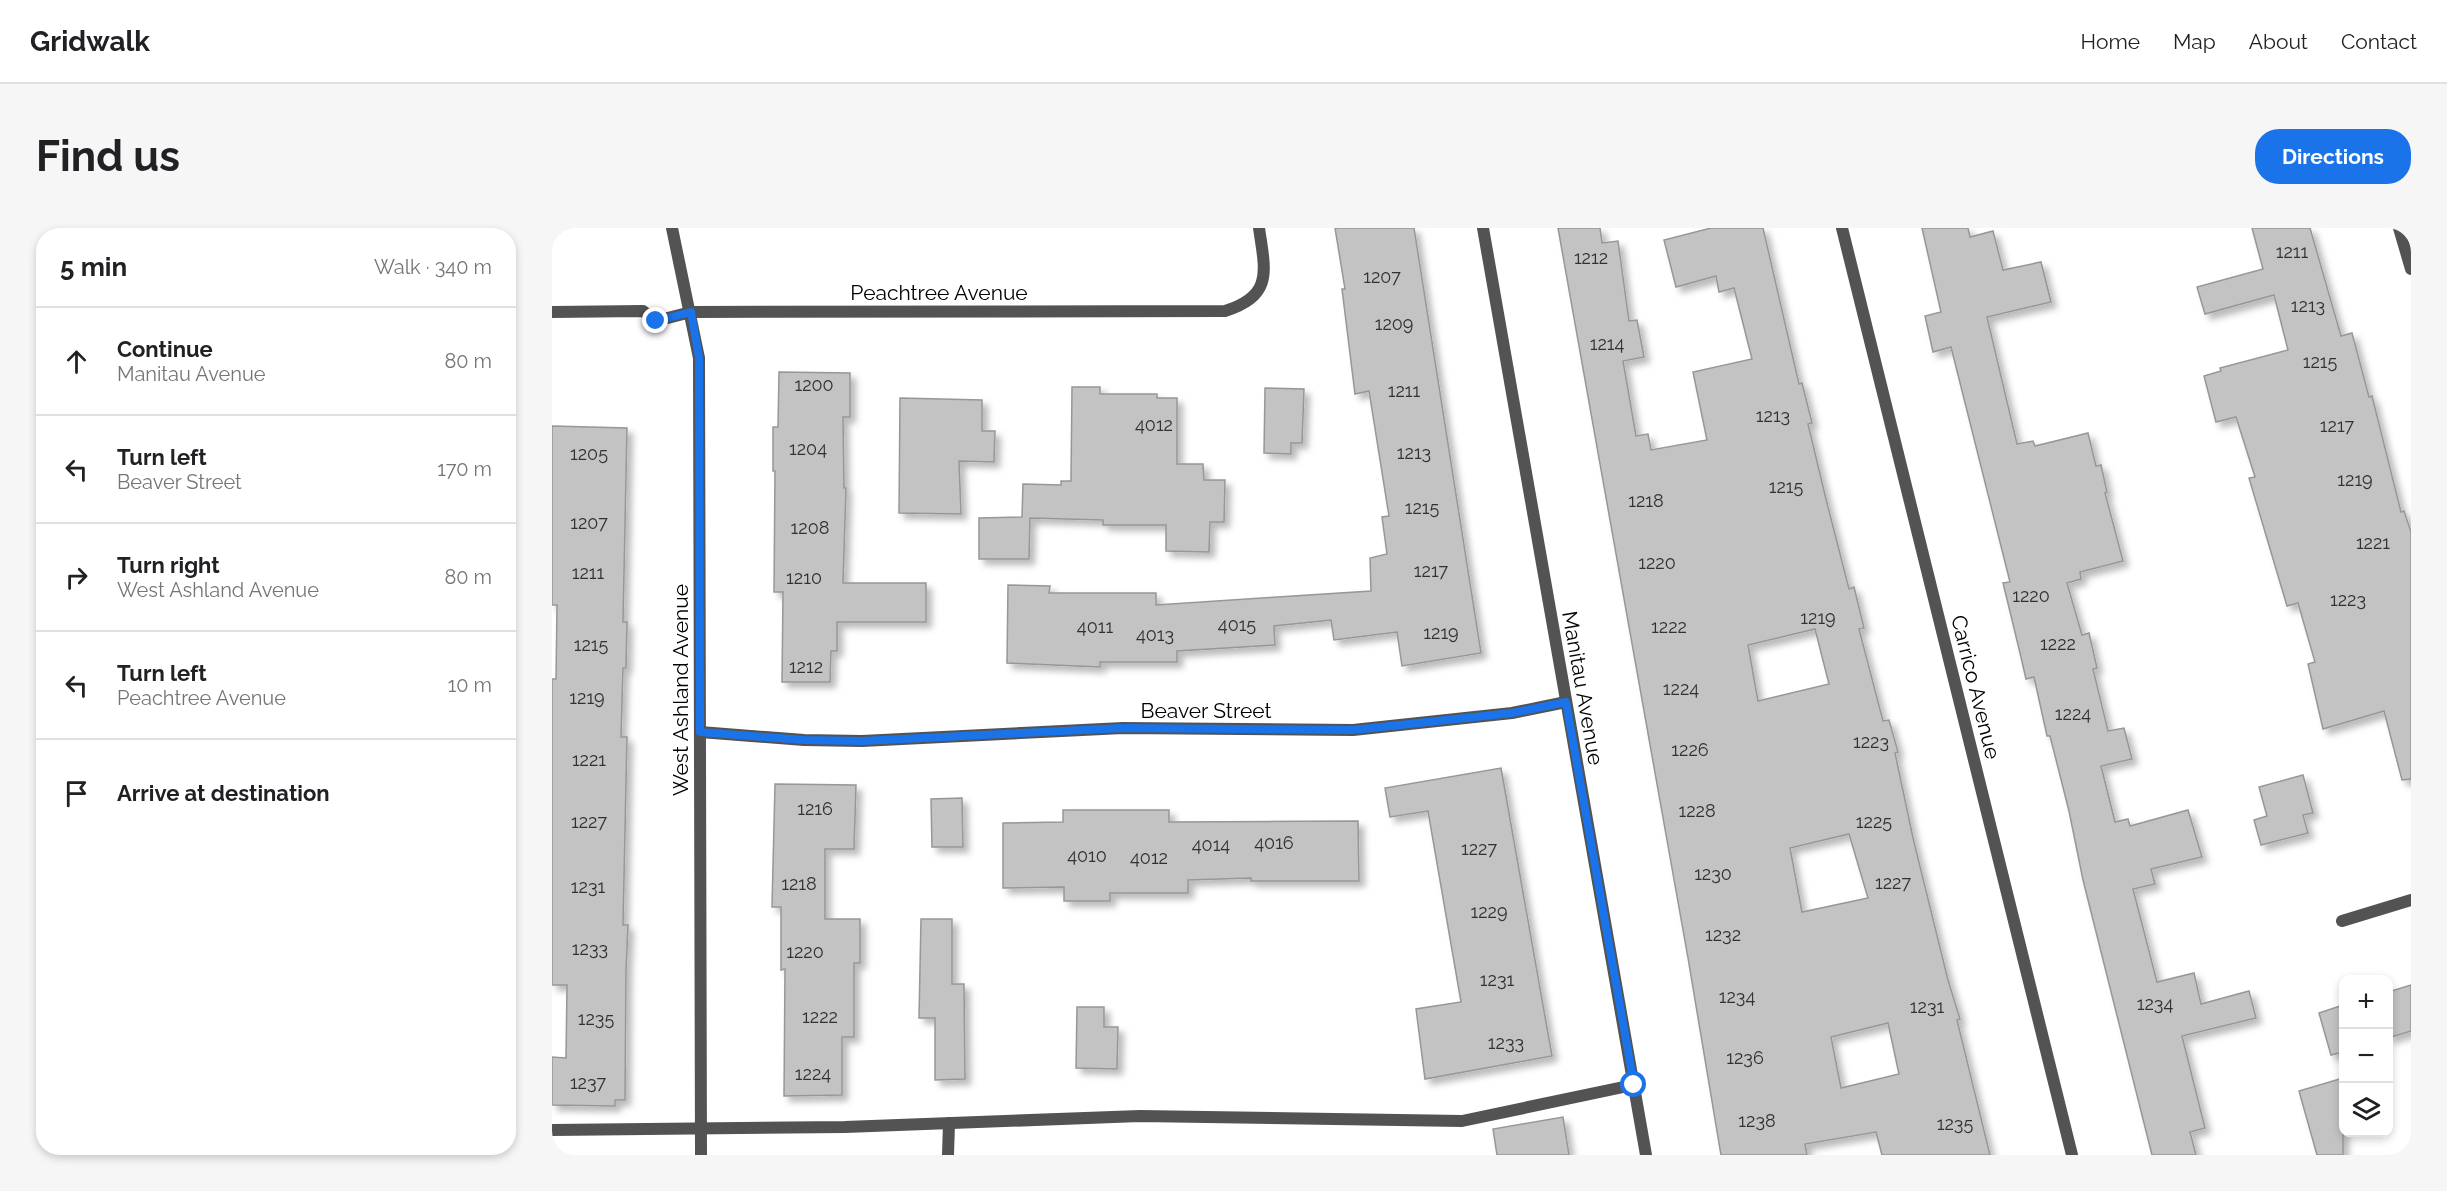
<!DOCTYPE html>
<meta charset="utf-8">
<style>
:root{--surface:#fff;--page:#f6f6f6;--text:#202124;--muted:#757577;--line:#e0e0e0;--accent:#1a73e8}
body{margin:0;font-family:Raleway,sans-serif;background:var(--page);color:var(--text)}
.controls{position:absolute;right:18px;bottom:18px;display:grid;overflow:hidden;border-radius:12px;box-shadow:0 3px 9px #0003}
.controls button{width:54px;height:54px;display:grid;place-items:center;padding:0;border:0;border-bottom:2px solid var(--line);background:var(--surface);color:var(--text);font:30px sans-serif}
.stop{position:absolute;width:18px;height:18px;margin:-14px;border:4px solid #1a73e8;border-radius:50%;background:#fff}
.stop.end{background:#1a73e8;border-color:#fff;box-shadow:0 2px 6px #0008}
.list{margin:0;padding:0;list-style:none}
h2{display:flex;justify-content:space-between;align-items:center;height:78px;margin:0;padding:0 24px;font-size:26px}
h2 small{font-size:20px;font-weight:400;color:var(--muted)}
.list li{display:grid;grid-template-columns:39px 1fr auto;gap:18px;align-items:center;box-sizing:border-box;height:108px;padding:0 24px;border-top:2px solid var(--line)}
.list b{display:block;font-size:22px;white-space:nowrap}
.list p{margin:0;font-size:20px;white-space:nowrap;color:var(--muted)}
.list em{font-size:20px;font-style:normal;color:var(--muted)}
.icon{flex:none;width:33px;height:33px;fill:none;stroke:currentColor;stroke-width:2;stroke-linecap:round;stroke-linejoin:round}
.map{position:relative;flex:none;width:1859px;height:927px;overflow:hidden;border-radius:24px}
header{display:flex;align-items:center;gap:36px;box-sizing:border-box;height:84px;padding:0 30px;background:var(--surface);border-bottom:2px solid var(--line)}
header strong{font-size:28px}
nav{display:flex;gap:33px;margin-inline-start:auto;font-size:21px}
.intro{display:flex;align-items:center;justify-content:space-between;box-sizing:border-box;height:144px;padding:0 36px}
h1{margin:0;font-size:42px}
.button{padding:15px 27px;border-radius:24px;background:var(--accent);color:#fff;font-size:21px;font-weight:700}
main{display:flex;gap:36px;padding:0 36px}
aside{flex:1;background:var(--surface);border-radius:24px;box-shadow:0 3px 9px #0003}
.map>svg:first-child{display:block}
</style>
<header>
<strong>Gridwalk</strong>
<nav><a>Home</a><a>Map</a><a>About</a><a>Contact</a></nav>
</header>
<div class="intro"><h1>Find us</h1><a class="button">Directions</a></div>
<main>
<aside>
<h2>5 min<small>Walk · 340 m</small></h2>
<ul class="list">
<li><svg class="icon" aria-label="ahead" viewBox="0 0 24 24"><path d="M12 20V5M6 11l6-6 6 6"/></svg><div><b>Continue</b><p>Manitau Avenue</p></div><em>80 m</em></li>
<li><svg class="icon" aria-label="left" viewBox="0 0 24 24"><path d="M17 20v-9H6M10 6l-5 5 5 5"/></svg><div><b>Turn left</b><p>Beaver Street</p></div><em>170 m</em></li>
<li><svg class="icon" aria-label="right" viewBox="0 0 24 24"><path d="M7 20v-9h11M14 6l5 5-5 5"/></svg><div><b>Turn right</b><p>West Ashland Avenue</p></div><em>80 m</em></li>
<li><svg class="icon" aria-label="left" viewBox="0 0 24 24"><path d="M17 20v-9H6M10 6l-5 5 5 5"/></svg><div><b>Turn left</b><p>Peachtree Avenue</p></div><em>10 m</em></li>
<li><svg class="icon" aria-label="arrive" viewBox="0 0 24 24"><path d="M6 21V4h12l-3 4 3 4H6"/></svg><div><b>Arrive at destination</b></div></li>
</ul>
</aside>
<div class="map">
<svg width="1859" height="927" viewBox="0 0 1859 927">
<defs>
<filter id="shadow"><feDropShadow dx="5.5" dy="5.5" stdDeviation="3" flood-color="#0004"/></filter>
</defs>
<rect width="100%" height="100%" fill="#fff"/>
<g fill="#c3c3c3" stroke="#979797" stroke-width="1.5" fill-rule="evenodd" filter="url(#shadow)">
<polygon points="783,0 862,0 929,425 850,438 845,404 782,412 779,392 722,398 723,417 625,423 625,434 548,434 548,439 455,435 456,357 498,358 497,365 604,365 604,377 819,363 818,330 835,326 830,289 837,288 817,163 803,166 790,61 793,61"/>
<path d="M 1006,0 L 1048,0 L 1050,15 L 1066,13 L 1077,93 L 1085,92 L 1092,129 L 1071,133 L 1084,208 L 1096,206 L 1099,222 L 1155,212 L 1141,144 L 1200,131 L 1182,60 L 1167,64 L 1164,48 L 1124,59 L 1112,12 L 1159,0 L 1211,0 L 1247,156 L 1250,155 L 1260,195 L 1256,196 L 1274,271 L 1297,361 L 1302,359 L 1312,400 L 1307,401 L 1331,493 L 1337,492 L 1346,524 L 1343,525 L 1361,610 L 1396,752 L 1408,791 L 1405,792 L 1438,927 L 1330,927 L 1324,904 L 1253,916 L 1255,927 L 1169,927 L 1136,730 ZM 1263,401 L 1277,456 L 1206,473 L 1196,417 ZM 1297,606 L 1316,670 L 1250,684 L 1238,620 ZM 1336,795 L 1347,846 L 1289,860 L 1279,809 Z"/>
<polygon points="1370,0 1416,0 1418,9 1441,3 1451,42 1489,34 1499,74 1435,89 1465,216 1481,213 1483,218 1536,205 1544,238 1549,237 1555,264 1553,265 1571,333 1528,344 1529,351 1515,355 1530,407 1537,405 1545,440 1541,441 1556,503 1572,500 1580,531 1549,538 1563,594 1576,591 1578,598 1636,582 1650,629 1599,641 1603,656 1581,661 1605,754 1642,745 1649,776 1697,763 1704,790 1630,808 1653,900 1638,904 1644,927 1600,927 1531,652 1517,583 1498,508 1495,508 1482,449 1474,451 1468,425 1451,355 1458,354 1456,346 1399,119 1381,124 1373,88 1389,84"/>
<polygon points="1700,0 1758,0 1789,108 1800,105 1817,169 1820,168 1849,284 1852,283 1859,304 1859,551 1850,552 1832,483 1771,501 1756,436 1763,434 1746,375 1735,378 1697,250 1703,249 1684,189 1664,194 1652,148 1669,143 1668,140 1736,122 1722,67 1653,86 1645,59 1711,41"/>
<polygon points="227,144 298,145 298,189 291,189 292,260 294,260 291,355 374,355 374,394 285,394 285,423 279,423 278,454 230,454 231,364 222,364 223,243 221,243 221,199 226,199"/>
<polygon points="520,159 548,159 548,166 605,166 605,170 625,170 625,236 651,236 652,252 673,252 672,294 658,294 657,324 614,323 614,297 551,297 551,292 478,290 477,331 427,331 427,290 470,289 471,256 509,257 509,253 519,253"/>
<polygon points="713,160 752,161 750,215 739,215 739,226 712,225"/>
<polygon points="348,170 430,172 430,203 443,203 442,234 407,233 409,286 347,285"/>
<polygon points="0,198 75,200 71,394 75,394 74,440 71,440 69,509 75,509 71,697 76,697 74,744 73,872 63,872 63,878 0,877 0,829 14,830 15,757 0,757 0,451 4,451 5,377 0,377"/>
<polygon points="949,540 1000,828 873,851 864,781 909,774 876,583 838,589 833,560"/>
<polygon points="1751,547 1761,585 1751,587 1756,605 1709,617 1702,592 1715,588 1707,559"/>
<polygon points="223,556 304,557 302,621 273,621 273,691 308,691 308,735 302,735 302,809 290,809 290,867 232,868 233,741 229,742 229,679 220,679"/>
<polygon points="410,570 411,619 380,619 379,571"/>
<polygon points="511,582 617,582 617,594 806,593 807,653 699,653 699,650 636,652 636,665 558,665 558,673 512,673 512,659 451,660 451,595 511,594"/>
<polygon points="369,691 400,691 400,756 412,756 413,851 383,852 383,790 367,790"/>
<polygon points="1859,757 1859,803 1836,810 1836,764"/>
<polygon points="1791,777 1791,824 1779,827 1767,785"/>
<polygon points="525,779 552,779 552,799 566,799 565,841 524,840"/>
<polygon points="1791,850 1791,927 1765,927 1747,863"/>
<polygon points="1011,889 1017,927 945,927 941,901"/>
</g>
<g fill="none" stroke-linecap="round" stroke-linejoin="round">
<g stroke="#535353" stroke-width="12">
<polyline points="1790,693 1859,672"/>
<polyline points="396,927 397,895"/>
</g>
<g stroke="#535353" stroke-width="12">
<polyline points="931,0 1094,927"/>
<polyline points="1290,0 1520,927"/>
<polyline points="1847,0 1859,41"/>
<path d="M 0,84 L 91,83 L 104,93 L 139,84 L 673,83 C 722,68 713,42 707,0"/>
<polyline points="148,504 252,512 310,513 571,500 801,502 960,485 1014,474"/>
<polyline points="0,902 293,899 588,888 910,893 1081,857"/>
</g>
<polyline stroke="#535353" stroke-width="12" points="120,0 147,130 149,927"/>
</g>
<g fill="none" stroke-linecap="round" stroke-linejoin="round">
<polyline stroke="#1a73e8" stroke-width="8" points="104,93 139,84 147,130 148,504 252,512 310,513 571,500 801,502 960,485 1014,474 1082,857"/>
</g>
<g text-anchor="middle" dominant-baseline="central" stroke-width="4.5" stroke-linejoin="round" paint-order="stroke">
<g font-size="18" fill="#313131">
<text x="1740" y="23">1211</text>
<text x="1039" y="29">1212</text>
<text x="830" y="48">1207</text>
<text x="1756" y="77">1213</text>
<text x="842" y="95">1209</text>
<text x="1055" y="115">1214</text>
<text x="1768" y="133">1215</text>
<text x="262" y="156">1200</text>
<text x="852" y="162">1211</text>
<text x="1221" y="187">1213</text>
<text x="602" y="196">4012</text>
<text x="1785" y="197">1217</text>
<text x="256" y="220">1204</text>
<text x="862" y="224">1213</text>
<text x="37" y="225">1205</text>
<text x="1803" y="251">1219</text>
<text x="1234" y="258">1215</text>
<text x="1094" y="272">1218</text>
<text x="870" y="279">1215</text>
<text x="37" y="294">1207</text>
<text x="258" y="299">1208</text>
<text x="1821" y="314">1221</text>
<text x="1105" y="334">1220</text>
<text x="879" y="342">1217</text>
<text x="36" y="344">1211</text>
<text x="252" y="349">1210</text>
<text x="1479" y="367">1220</text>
<text x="1796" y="371">1223</text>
<text x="1266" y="389">1219</text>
<text x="685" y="396">4015</text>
<text x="543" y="398">4011</text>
<text x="1117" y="398">1222</text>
<text x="889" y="404">1219</text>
<text x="603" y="406">4013</text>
<text x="1506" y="415">1222</text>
<text x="39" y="416">1215</text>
<text x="254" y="438">1212</text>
<text x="1129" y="460">1224</text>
<text x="35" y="469">1219</text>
<text x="1521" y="485">1224</text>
<text x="1319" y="513">1223</text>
<text x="1138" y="521">1226</text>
<text x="37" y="531">1221</text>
<text x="263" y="580">1216</text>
<text x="1145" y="582">1228</text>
<text x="37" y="593">1227</text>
<text x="1322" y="593">1225</text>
<text x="722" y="614">4016</text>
<text x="659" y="616">4014</text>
<text x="927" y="620">1227</text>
<text x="535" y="627">4010</text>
<text x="597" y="629">4012</text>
<text x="1161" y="645">1230</text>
<text x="1341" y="654">1227</text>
<text x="247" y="655">1218</text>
<text x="36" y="658">1231</text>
<text x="937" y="683">1229</text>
<text x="1171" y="706">1232</text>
<text x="38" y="720">1233</text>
<text x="253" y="723">1220</text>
<text x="945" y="751">1231</text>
<text x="1185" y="768">1234</text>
<text x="1603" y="775">1234</text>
<text x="1375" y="778">1231</text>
<text x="268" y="788">1222</text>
<text x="44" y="790">1235</text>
<text x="954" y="814">1233</text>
<text x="1193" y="829">1236</text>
<text x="261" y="845">1224</text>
<text x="36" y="854">1237</text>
<text x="1205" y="892">1238</text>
<text x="1403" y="895">1235</text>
</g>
<g font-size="21" fill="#000" stroke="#fff">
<text x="387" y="64">Peachtree Avenue</text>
<text transform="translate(1424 459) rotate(76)">Carrico Avenue</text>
<text transform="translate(1031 460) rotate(80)">Manitau Avenue</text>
<text transform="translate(128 462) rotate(-90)">West Ashland Avenue</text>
<text x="654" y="482">Beaver Street</text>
</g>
</g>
</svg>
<div class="controls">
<button>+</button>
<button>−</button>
<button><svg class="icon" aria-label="layers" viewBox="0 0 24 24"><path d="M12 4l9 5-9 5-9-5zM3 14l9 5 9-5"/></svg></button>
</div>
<div class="stop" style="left:1082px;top:857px"></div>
<div class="stop end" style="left:104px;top:93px"></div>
</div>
</main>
